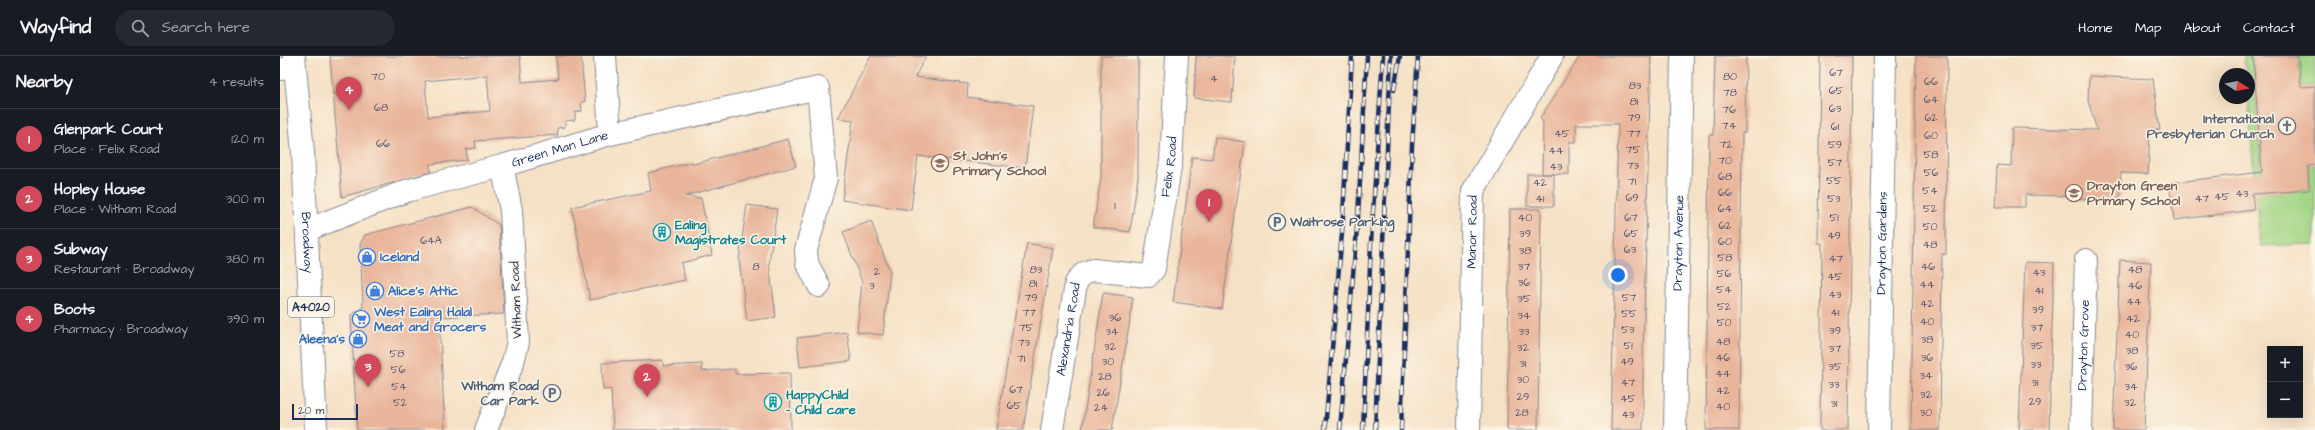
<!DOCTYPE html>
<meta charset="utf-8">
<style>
:root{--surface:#171b24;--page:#242831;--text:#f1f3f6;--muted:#9ea1a6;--line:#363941;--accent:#d1495b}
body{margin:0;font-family:"Architects Daughter",sans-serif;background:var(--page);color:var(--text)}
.controls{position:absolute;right:12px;bottom:12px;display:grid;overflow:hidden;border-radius:0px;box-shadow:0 4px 16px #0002}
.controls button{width:36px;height:36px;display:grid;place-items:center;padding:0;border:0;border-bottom:1px solid var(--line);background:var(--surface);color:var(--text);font:20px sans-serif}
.compass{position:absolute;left:1939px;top:12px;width:36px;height:36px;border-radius:50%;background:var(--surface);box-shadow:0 4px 16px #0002;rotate:101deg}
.scale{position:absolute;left:12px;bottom:10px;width:66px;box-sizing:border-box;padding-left:4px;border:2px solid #1b2f5e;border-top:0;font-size:11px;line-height:14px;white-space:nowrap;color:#1b2f5e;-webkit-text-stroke:3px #fcf5e5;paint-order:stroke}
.you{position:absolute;left:1338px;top:219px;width:14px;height:14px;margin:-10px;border:3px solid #fff;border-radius:50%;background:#1a73e8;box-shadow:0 0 0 6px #1a73e833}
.badge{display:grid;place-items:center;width:26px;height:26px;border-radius:50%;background:var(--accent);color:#fff;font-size:13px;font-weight:700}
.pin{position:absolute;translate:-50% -33px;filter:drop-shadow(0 1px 2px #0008)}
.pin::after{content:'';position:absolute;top:21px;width:14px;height:12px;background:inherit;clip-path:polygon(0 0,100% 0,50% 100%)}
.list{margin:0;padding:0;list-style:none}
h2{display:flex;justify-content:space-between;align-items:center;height:52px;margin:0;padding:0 16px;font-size:17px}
h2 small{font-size:13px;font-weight:400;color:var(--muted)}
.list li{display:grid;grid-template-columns:26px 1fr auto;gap:12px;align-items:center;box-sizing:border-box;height:60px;padding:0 16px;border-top:1px solid var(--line)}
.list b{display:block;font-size:15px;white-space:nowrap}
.list p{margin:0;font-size:13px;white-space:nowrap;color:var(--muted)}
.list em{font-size:13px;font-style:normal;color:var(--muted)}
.icon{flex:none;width:22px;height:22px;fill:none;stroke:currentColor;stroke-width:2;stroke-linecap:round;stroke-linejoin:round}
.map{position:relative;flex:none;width:2035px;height:374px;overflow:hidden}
header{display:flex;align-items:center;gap:24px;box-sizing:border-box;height:56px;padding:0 20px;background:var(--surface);border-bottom:1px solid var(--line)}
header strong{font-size:19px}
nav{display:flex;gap:22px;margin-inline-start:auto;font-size:14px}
.search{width:280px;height:36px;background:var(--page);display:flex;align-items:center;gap:10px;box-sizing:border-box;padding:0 14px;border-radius:22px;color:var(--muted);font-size:15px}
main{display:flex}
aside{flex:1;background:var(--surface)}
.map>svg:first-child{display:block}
</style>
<header>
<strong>Wayfind</strong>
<div class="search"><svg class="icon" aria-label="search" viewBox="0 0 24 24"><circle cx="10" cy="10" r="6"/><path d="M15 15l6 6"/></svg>Search here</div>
<nav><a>Home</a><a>Map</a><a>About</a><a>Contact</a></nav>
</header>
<main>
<aside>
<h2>Nearby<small>4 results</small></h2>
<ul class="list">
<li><span class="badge">1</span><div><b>Glenpark Court</b><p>Place · Felix Road</p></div><em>120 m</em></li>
<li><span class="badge">2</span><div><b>Hopley House</b><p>Place · Witham Road</p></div><em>300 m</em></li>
<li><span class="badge">3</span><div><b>Subway</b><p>Restaurant · Broadway</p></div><em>380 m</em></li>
<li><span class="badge">4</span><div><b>Boots</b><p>Pharmacy · Broadway</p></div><em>390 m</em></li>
</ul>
</aside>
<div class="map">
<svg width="2035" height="374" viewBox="0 0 2035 374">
<rect width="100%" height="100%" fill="#fcf5e5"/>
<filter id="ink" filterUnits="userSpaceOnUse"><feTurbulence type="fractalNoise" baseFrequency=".025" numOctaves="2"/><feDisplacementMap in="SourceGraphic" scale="8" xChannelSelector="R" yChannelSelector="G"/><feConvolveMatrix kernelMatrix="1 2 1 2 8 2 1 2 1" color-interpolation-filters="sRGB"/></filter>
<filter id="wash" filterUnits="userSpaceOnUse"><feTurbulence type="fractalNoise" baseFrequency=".012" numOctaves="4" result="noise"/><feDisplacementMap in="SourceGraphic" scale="16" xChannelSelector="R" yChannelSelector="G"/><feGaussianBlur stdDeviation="0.9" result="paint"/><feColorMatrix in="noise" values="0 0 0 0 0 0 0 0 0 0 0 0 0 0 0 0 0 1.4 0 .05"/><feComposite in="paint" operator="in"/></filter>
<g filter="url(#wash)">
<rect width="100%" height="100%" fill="#f5e1c5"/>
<g fill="#a3d585" stroke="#5f8272">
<polygon points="1964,0 1973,0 1983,137 2029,134 2028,110 2035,109 2035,188 1980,190 1968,42 1969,18 1966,18"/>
<polygon points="2018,0 2035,0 2035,30 2021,31"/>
</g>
<g id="blocks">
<g fill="#e9b69b" fill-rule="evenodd">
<path d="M 50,0 L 240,0 L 242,26 L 278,23 L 276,0 L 301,0 L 305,46 L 301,46 L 302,55 L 295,56 L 295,64 L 285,65 L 285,71 L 277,72 L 278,79 L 195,85 L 196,92 L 186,93 L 187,104 L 150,108 L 151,116 L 62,141 ZM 207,19 L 210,55 L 148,61 L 145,25 Z"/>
<polygon points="591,0 646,0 635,21 688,28 687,41 753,50 745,112 638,100 631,154 562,144 573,64 558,62"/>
<polygon points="821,0 858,0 858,121 850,176 813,171 821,122"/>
<polygon points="916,0 955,0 952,46 914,42"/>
<polygon points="1300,0 1371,0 1363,298 1363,374 1331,374 1338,68 1296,68 1296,86 1289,86 1289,118 1262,118 1263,67 1260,62"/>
<polygon points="1435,0 1466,0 1465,77 1462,77 1459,374 1426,374 1429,79 1433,79"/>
<polygon points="1540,0 1572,0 1568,374 1540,374 1542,187 1538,187"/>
<polygon points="1636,0 1667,0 1666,198 1662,198 1660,374 1631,374"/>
<polygon points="1973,0 2018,0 2021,31 2035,30 2035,109 2028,110 2029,134 1972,138 1974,154 1894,164 1889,127 1982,116"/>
<polygon points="1809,20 1873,23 1880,74 1870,73 1868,118 1841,117 1840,142 1789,143 1789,140 1745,139 1745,151 1715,151 1717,109 1731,110 1732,72 1817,74 1808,45"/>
<polygon points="935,81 965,86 942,253 893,246 912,101 932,103"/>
<polygon points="508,83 516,110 405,140 421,142 432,199 401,207 405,224 310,244 292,151 371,135 368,117 413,106 414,108"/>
<rect x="1247" y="118" width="27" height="32"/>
<polygon points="467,149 497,153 489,208 496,261 467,265 459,203"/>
<polygon points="192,151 219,169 224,258 159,261 165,374 77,374 71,259 83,251 80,188 85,179"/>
<polygon points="1230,153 1261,153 1258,374 1227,374"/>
<polygon points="591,165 610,216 603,279 577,276 582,226 563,176"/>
<polygon points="747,187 773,192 743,374 716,374"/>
<polygon points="1840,204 1871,206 1864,374 1833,374"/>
<polygon points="1745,206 1774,207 1769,374 1739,374"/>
<polygon points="823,237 853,241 849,270 832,374 802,374"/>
<polygon points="567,276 571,305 520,311 517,282"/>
<polygon points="383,304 383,310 422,308 422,315 455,313 455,318 510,317 511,374 333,374 331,333 323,334 322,307"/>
</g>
</g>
</g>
<g filter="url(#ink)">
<use href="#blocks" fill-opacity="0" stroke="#888892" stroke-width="1"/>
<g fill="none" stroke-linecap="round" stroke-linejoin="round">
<defs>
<g id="minor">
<polyline points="325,0 330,78"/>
<polyline points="0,13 15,12"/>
<path id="s1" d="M 27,174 L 126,135 L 222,110 L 330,78 L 538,32 L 546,122 L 526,194 L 527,207 L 539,230"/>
<polyline points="206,374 233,306 238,286 231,154 222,110"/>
<path id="s2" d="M 772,374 L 796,227 C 801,219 804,216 813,214 L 868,220 L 874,213 L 891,105 L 897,0"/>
<path id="s3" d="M 1189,374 L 1193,135 L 1272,0"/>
<path id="s4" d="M 1395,374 L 1402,0"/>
<path id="s5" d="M 1599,374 L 1605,0"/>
<path id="s6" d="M 1801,374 L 1806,204"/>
</g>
<g id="major">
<path id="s7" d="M 14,0 L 23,96 L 36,374"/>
</g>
</defs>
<use href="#minor" stroke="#888892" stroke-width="24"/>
<use href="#major" stroke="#888892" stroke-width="24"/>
<use href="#minor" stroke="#fff" stroke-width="22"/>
<use href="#major" stroke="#fff" stroke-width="22"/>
<defs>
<g id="rail">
<polyline points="1114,34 1120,0"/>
<polyline points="1045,374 1062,177 1072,0"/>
<polyline points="1060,374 1078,160 1087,0"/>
<polyline points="1083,374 1091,187 1103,0"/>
<polyline points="1095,374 1111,0"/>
<polyline points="1121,374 1132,89 1138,0"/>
</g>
</defs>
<use href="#rail" stroke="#1b2f5e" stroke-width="4.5"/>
<use href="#rail" stroke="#fcf5e5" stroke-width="3" stroke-dasharray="9" stroke-linecap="butt"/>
</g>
</g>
<defs>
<symbol id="church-ring" viewBox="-11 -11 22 22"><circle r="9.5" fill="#fcf5e5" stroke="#6b7280" stroke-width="1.5"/><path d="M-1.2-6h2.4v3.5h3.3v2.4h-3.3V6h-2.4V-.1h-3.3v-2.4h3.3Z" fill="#6b7280"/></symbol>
<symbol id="school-ring" viewBox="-11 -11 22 22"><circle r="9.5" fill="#fcf5e5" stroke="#8d6e63" stroke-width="1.5"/><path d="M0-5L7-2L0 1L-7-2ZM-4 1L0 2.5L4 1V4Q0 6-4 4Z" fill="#8d6e63"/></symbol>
<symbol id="parking-ring" viewBox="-11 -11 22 22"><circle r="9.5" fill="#fcf5e5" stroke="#5c6f8a" stroke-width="1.5"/><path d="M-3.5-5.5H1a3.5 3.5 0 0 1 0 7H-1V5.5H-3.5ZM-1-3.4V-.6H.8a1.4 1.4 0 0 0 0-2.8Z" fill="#5c6f8a"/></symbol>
<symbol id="building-ring" viewBox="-11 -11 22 22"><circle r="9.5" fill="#fcf5e5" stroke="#0f9aa8" stroke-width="1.5"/><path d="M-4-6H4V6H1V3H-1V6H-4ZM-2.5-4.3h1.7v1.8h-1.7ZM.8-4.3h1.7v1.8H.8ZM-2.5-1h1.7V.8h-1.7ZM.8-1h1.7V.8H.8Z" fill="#0f9aa8"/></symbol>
<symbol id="shop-ring" viewBox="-11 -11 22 22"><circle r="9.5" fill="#fcf5e5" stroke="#3f7fe0" stroke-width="1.5"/><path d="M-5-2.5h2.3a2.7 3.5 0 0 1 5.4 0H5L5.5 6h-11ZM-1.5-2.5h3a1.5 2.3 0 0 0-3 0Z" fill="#3f7fe0"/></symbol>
<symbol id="supermarket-ring" viewBox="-11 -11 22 22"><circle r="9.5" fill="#fcf5e5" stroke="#3f7fe0" stroke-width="1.5"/><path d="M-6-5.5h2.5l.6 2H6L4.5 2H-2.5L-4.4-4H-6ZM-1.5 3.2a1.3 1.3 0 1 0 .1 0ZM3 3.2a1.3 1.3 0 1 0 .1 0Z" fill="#3f7fe0"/></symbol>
</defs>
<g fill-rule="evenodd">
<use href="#church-ring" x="1997" y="60" width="20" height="20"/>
<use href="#school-ring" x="650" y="97" width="20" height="20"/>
<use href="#school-ring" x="1784" y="127" width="20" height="20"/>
<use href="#parking-ring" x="987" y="156" width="20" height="20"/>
<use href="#building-ring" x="372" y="166" width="20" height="20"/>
<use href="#shop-ring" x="77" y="191" width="20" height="20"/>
<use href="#shop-ring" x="85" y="225" width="20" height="20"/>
<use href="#supermarket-ring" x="71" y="253" width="20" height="20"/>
<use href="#shop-ring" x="68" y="273" width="20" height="20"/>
<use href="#parking-ring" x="262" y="327" width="20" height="20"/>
<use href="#building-ring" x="483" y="336" width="20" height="20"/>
</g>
<g text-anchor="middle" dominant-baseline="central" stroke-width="3" stroke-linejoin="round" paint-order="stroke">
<g font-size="11" fill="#4e516d">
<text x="1556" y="16">67</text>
<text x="98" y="20">70</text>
<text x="1450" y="20">80</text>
<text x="934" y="22">4</text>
<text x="1651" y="25">66</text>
<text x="1355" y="29">83</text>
<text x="1556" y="34">65</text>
<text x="1450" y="36">78</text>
<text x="1651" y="43">64</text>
<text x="1354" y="45">81</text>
<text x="101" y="51">68</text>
<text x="1555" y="52">63</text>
<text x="1449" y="53">76</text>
<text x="1354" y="61">79</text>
<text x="1651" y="61">62</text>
<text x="1449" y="69">74</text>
<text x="1555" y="70">61</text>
<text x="1282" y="77">45</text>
<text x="1354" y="77">77</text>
<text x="1651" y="79">60</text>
<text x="103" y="87">66</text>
<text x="1446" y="88">72</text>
<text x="1555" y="88">59</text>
<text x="1353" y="93">75</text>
<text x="1276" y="94">44</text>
<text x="1651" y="98">58</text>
<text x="1445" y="104">70</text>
<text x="1555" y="106">57</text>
<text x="1353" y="109">73</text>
<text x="1276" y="110">43</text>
<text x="1651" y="116">56</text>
<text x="1445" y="120">68</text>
<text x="1554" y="124">55</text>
<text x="1352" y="125">71</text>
<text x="1260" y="126">42</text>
<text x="1650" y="134">54</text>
<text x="1445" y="136">66</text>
<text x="1962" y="137">43</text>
<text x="1942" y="140">45</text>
<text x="1352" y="141">69</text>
<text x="1260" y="142">41</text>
<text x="1554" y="142">53</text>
<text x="1922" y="142">47</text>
<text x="835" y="149">1</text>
<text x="1445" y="152">64</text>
<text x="1650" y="152">52</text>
<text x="1245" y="161">40</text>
<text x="1351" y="161">67</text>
<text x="1554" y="161">51</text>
<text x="1445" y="169">62</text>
<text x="1650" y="170">50</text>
<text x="1245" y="177">39</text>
<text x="1351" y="177">65</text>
<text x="1554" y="179">49</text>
<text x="151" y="184">64A</text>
<text x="1445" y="185">60</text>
<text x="1650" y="188">48</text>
<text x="1350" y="193">63</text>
<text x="1245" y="194">38</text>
<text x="1445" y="201">58</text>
<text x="1556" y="202">47</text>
<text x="476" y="210">8</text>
<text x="1244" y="210">37</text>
<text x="1648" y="210">46</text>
<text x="756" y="213">83</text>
<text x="1855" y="213">48</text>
<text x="597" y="215">2</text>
<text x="1759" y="216">43</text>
<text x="1444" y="217">56</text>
<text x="1555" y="220">45</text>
<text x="1244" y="226">36</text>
<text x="753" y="227">81</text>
<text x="1647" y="228">44</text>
<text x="592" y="229">3</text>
<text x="1855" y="229">46</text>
<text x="1444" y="233">54</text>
<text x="1759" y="234">41</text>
<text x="1555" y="238">43</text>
<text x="751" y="241">79</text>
<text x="1349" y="241">57</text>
<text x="1244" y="242">35</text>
<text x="1854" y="245">44</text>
<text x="1647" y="247">42</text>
<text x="1444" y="250">52</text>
<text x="1758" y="253">39</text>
<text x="749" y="256">77</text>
<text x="1555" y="256">41</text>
<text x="1349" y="257">55</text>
<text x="1244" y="259">34</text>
<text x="835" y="261">36</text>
<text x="1853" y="262">42</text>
<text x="1647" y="265">40</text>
<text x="1444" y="266">50</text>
<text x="746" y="271">75</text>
<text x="1757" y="271">37</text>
<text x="1348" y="273">53</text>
<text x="1555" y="274">39</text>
<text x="832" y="275">34</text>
<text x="1244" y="275">33</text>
<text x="1852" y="278">40</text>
<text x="1647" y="283">38</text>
<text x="1443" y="285">48</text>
<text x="744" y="286">73</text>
<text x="1348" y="289">51</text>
<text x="1757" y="289">35</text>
<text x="830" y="290">32</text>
<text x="1243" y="291">32</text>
<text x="1555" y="292">37</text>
<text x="1852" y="294">38</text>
<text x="117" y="297">58</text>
<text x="1443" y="301">46</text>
<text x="1647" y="301">36</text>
<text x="741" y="302">71</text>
<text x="828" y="305">30</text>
<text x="1347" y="305">49</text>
<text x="1243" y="307">31</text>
<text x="1756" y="308">33</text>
<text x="1555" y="310">35</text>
<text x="1851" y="310">36</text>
<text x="118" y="313">56</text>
<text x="1443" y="317">44</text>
<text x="1646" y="319">34</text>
<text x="825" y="320">28</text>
<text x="1243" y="323">30</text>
<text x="1348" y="326">47</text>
<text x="1755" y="326">31</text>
<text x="1554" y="328">33</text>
<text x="119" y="330">54</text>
<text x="1851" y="330">34</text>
<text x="736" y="333">67</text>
<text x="1443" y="334">42</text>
<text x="823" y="336">26</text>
<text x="1646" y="338">32</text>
<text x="1243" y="340">29</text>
<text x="1348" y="342">45</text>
<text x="1755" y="345">29</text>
<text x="120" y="346">52</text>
<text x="1850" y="346">32</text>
<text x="1554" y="347">31</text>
<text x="734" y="349">65</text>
<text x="1443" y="350">40</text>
<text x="821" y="351">24</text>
<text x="1242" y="356">28</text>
<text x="1646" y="356">30</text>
<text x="1348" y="358">43</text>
</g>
<rect fill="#fcf5e5" stroke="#5e6a86" stroke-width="1" x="8" y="241" width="46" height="20" rx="3"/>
<g font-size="12" font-weight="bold" fill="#1b2f5e">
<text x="31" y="251">A4020</text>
</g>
<g font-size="13" font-weight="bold" fill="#5b616d" stroke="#fcf5e5" text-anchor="end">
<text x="1994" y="63">International<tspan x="1994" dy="15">Presbyterian Church</tspan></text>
</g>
<g font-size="13" fill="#1b2f5e" stroke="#fcf5e5">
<text stroke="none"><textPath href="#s1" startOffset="266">Green Man Lane</textPath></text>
<text stroke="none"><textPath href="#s2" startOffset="339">Felix Road</textPath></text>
<text stroke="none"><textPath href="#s3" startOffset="198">Manor Road</textPath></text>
<text stroke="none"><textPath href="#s7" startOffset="187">Broadway</textPath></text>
<text stroke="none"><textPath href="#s4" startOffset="187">Drayton Avenue</textPath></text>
<text stroke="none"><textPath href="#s5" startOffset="187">Drayton Gardens</textPath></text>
<text transform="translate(236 244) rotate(-92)">Witham Road</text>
<text stroke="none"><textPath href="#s2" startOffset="102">Alexandria Road</textPath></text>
<text stroke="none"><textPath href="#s6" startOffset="85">Drayton Grove</textPath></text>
</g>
<g font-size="13" font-weight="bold" fill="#785e54" stroke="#fcf5e5" text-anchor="start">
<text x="673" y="100">St John's<tspan x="673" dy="15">Primary School</tspan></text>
<text x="1807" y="130">Drayton Green<tspan x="1807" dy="15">Primary School</tspan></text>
</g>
<g font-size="13" font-weight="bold" fill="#4e5e75" stroke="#fcf5e5" text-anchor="start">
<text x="1010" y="166">Waitrose Parking</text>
<text x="259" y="330" text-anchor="end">Witham Road<tspan x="259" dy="15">Car Park</tspan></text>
</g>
<g font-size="13" font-weight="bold" fill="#0d838f" stroke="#fcf5e5" text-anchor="start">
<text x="395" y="169">Ealing<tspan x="395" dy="15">Magistrates Court</tspan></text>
<text x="506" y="339">HappyChild<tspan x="506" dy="15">- Child care</tspan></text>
</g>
<g font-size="13" font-weight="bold" fill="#366cbe" stroke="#fcf5e5" text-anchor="start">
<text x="100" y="201">Iceland</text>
<text x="108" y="235">Alice's Attic</text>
<text x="94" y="256">West Ealing Halal<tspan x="94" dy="15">Meat and Grocers</tspan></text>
<text x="65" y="283" text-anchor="end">Aleena's</text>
</g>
</g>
</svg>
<div class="controls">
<button>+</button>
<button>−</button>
</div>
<svg class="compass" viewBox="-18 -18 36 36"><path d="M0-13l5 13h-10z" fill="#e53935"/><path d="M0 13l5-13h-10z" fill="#9ea1a6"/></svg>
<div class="scale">20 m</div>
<div class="you"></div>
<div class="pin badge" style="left:929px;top:166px">1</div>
<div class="pin badge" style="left:367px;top:341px">2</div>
<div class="pin badge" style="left:88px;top:331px">3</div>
<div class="pin badge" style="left:69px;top:54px">4</div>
</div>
</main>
